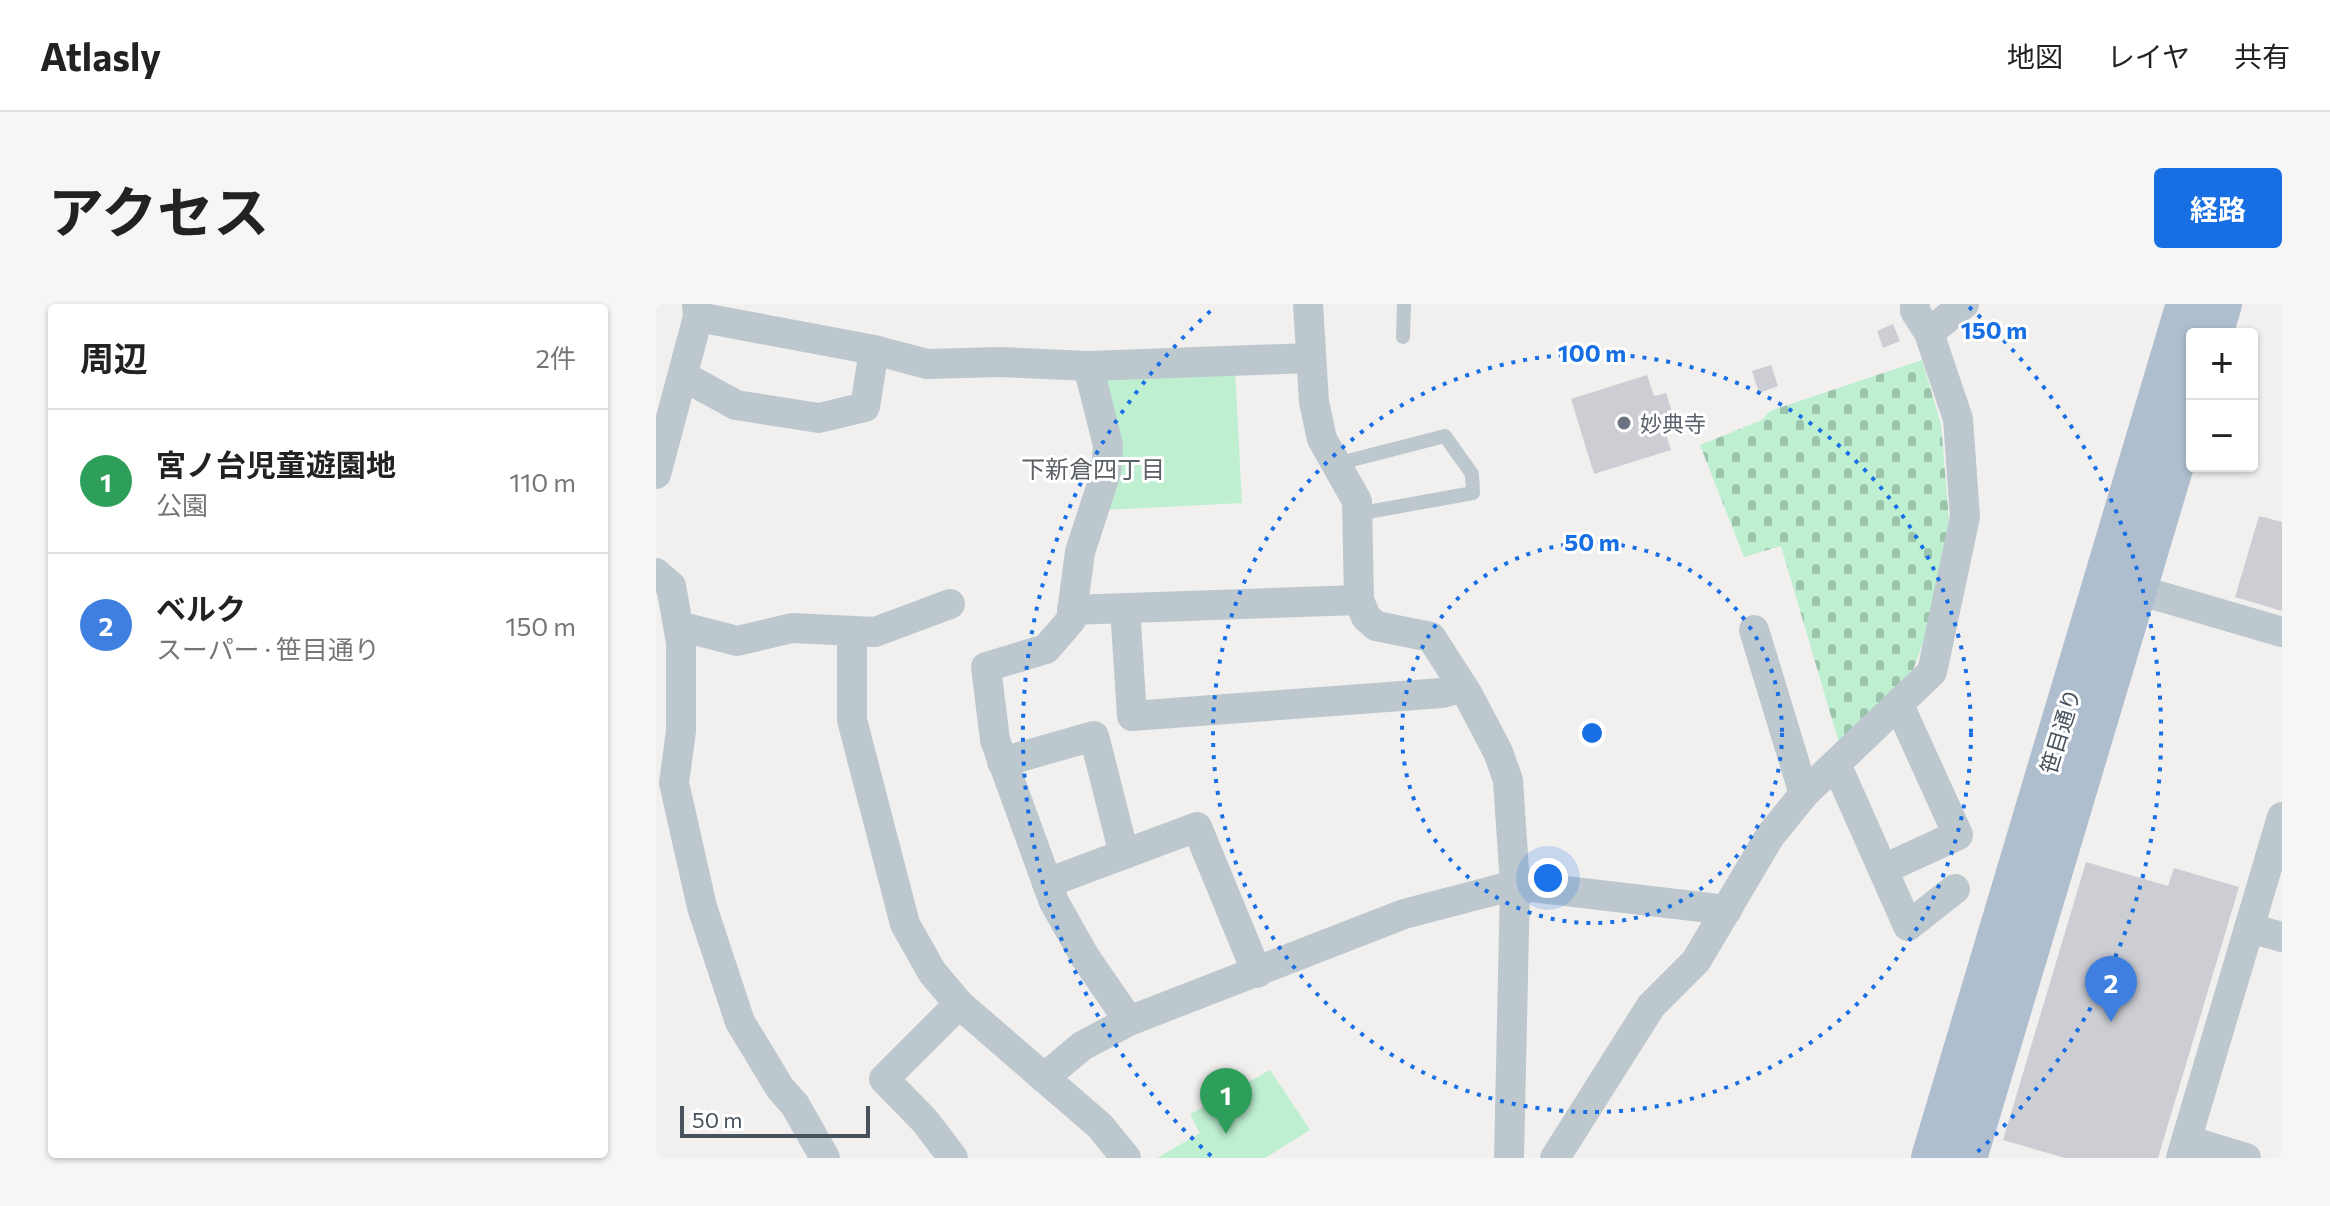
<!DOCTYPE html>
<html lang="ja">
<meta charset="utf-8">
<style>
:root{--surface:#fff;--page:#f6f6f6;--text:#222;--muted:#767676;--line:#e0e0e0;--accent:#186fe3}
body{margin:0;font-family:Commissioner,"Noto Sans JP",sans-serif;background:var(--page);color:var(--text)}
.controls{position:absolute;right:24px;top:24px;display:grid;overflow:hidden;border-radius:8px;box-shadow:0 2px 6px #0004}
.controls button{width:72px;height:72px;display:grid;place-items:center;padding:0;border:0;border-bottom:2px solid var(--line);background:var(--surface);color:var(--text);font:40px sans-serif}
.scale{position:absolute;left:24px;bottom:20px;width:190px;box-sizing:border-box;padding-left:8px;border:4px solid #47525d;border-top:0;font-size:22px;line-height:28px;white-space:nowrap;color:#47525d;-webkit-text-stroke:6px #fff;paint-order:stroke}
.you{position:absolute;left:892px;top:574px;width:28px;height:28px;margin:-20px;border:6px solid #fff;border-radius:50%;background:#1a73e8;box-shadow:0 0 0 12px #1a73e833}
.badge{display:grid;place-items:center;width:52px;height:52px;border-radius:50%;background:var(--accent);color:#fff;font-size:26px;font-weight:700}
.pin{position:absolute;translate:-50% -66px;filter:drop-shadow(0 2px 4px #0008)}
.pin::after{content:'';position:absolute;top:42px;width:28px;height:24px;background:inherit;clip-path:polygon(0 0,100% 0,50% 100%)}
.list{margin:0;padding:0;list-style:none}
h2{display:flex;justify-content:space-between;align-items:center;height:104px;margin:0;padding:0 32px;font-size:34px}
h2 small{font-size:26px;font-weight:400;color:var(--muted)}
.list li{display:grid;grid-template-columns:52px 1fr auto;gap:24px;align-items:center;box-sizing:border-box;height:144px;padding:0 32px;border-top:2px solid var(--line)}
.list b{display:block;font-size:30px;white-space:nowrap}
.list p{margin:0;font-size:26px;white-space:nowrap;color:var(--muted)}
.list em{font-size:26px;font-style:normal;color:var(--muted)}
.map{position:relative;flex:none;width:1626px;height:854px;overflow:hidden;border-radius:8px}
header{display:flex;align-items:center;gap:48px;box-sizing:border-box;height:112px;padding:0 40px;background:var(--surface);border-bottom:2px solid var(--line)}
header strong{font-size:38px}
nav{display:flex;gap:44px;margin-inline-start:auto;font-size:28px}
.intro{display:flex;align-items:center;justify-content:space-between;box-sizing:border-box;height:192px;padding:0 48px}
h1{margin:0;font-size:56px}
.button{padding:20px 36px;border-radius:8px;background:var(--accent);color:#fff;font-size:28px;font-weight:700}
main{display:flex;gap:48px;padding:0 48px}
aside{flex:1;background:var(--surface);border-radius:8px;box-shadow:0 2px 6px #0004}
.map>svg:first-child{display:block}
</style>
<header>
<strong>Atlasly</strong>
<nav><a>地図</a><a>レイヤ</a><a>共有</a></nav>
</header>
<div class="intro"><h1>アクセス</h1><a class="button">経路</a></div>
<main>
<aside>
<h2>周辺<small>2件</small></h2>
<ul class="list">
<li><span class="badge" style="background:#2e9e5b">1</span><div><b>宮ノ台児童遊園地</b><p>公園</p></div><em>110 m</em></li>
<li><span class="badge" style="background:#3f7fe0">2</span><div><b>ベルク</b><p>スーパー · 笹目通り</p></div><em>150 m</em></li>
</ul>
</aside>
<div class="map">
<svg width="1626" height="854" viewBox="0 0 1626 854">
<defs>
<pattern id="cemetery-stones" width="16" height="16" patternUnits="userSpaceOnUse" patternTransform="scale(2)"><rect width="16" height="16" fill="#beefd1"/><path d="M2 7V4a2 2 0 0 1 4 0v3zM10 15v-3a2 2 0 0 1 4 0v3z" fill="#9cc4ad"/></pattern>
</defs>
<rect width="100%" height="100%" fill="#f2efef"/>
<g fill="#beefd1">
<polygon points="579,66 586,199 448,206 449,83 453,69"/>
<polygon points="614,766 654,826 609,854 501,854 544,829 534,810"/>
</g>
<polygon fill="url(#cemetery-stones)" points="1266,56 1285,120 1293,215 1275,317 1253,377 1183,439 1125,242 1088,253 1044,141 1106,116 1114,107"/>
<g fill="#ccced4">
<polygon points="1237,20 1244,37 1227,44 1221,27"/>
<polygon points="1115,61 1122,82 1103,89 1096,67"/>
<polygon points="991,71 998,92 1010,89 1020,120 1008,124 1015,146 938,170 915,95"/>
<polygon points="1603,212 1626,218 1626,307 1579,293"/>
<polygon points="1430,558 1512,582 1518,564 1583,583 1502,854 1409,854 1347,836"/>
</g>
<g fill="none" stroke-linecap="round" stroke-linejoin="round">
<g stroke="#bdc7ce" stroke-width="14">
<polyline points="747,33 748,0"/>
<polyline points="680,160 789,132 816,170 817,189 701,210"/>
</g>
<g stroke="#bdc7ce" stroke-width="30">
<polyline points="652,0 658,98 666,135 701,197 703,296 710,313 720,322 775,333 811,389 842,448 852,476 859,581 853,854"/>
<polyline points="42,13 218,46 271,60 344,58 432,62 654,54"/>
<polyline points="1273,29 1308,0"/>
<polyline points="432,62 452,141 450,168 424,248 415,316 390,345 330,363 339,436 398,598 429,653 473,717"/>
<polyline points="27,72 80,101 163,114 209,103 218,46"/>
<polyline points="0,170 42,13 41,0"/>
<polyline points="0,269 15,282 25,338 25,427 18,479 46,603 84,718 124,784 139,801 169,854"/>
<polyline points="1479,285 1626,328"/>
<polyline points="469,304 476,412 786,389 807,383"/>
<polyline points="416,306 703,296"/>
<polyline points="23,322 81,337 136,324 219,328 294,300"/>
<polyline points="1098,326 1148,490"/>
<polyline points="196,327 196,416 249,620 276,668 303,700 444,822 470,854"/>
<polyline points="346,458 438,432 468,550"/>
<polyline points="1180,460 1252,622 1299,585"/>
<polyline points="1228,565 1302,531 1243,401"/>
<polyline points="391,579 541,523 601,669"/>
<polyline points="1593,624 1626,633"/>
<polyline points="388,774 426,742 473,717 748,610 859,581 1071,606"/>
<polyline points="1531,836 1590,854"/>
<polyline points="297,854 269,817 228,775 303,700"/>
<polyline points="899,854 995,702 1040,657 1114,532 1148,490 1276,368 1309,213 1302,115 1273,29 1259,7 1259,0"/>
<polyline points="1525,854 1626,513"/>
</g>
<g stroke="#afbece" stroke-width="44">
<polyline points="1555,30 1564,0"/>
<polyline points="1277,854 1532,0"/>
<polyline points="1309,854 1536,94"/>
</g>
</g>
<g fill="none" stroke="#186fe3" stroke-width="4" stroke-dasharray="4 8">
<circle cx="936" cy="429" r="190"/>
<circle cx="936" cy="429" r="379"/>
<path d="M555 852A569 569 0 0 1 559 3M1313 3A569 569 0 0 1 1317 852"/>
</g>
<circle fill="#6b7280" stroke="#fff" stroke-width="3" cx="968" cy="119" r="8"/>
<g text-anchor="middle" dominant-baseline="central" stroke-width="6" stroke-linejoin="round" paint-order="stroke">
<g font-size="22" fill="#5b616d" stroke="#fff" text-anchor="start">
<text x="984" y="119">妙典寺</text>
</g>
<g font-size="22" fill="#47525d" stroke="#fff">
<text transform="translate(1404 427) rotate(-73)">笹目通り</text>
</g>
<g font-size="24" fill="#5c6064" stroke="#fff">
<text x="437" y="164">下新倉四丁目</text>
</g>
</g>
<circle cx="936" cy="429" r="12" fill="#186fe3" stroke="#fff" stroke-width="4"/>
<g font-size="24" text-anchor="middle" font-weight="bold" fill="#186fe3" stroke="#fff" stroke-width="6" stroke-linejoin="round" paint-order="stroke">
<text x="1338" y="35">150 m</text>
<text x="936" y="58">100 m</text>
<text x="936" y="247">50 m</text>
</g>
</svg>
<div class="controls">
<button>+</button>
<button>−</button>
</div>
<div class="scale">50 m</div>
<div class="you"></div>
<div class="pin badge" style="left:570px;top:830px;background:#2e9e5b">1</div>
<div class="pin badge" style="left:1455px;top:718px;background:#3f7fe0">2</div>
</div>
</main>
